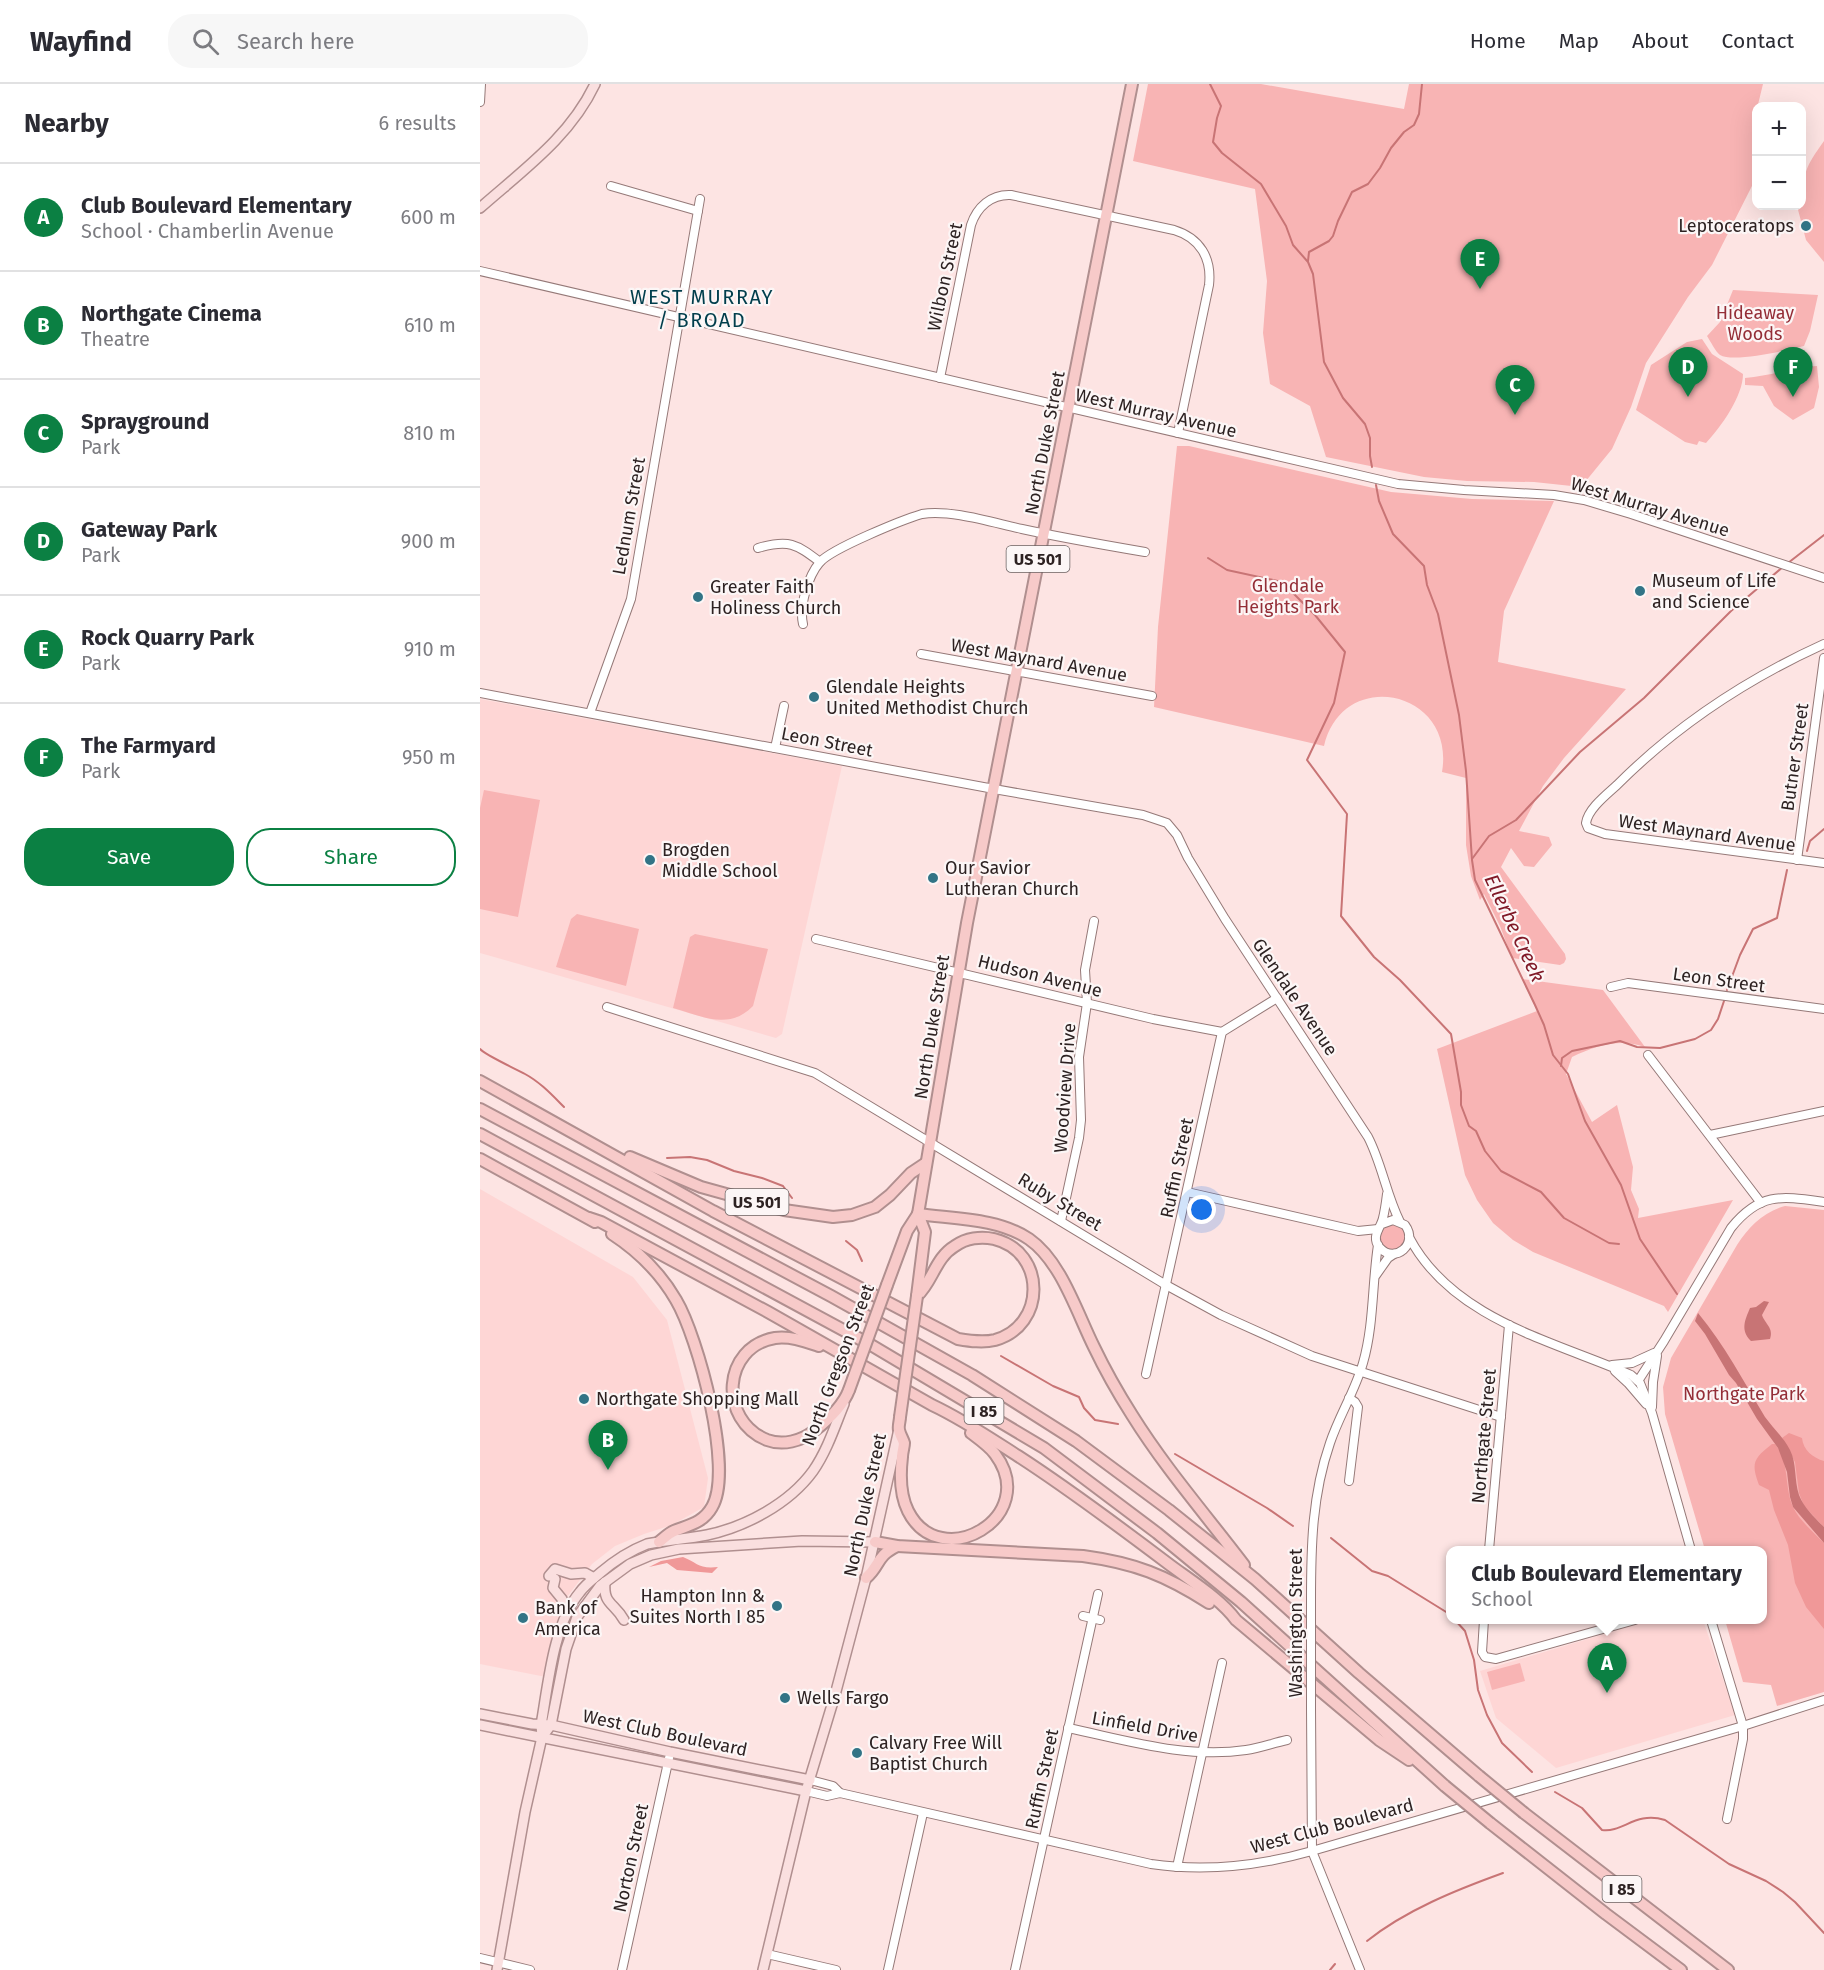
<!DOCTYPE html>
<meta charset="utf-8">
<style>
:root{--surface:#fff;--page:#f7f7f7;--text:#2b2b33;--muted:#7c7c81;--line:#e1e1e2;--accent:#0b8043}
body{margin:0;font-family:"Fira Sans",sans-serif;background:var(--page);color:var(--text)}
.controls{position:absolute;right:18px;top:18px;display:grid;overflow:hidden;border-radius:12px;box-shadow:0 6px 24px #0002}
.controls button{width:54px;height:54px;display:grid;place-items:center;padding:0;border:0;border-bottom:2px solid var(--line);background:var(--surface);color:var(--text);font:30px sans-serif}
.you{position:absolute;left:722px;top:1126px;width:21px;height:21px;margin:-15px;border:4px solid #fff;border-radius:50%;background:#1a73e8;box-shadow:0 0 0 9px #1a73e833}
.badge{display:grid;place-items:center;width:39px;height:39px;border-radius:50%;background:var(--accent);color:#fff;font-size:20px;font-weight:700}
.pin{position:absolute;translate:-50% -50px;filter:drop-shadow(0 2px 3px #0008)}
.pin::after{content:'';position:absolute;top:32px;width:21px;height:18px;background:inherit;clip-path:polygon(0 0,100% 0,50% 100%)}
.popup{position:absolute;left:966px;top:1462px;width:321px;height:78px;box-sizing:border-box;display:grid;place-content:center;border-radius:12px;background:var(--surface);filter:drop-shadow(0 2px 4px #0005);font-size:20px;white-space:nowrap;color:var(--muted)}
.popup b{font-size:22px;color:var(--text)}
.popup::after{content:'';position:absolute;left:50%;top:100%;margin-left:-12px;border:12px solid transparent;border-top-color:var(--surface)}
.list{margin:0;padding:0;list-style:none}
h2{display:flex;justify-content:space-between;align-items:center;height:78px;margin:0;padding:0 24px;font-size:26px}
h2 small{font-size:20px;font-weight:400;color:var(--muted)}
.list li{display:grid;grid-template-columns:39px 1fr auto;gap:18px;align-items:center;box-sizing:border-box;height:108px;padding:0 24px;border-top:2px solid var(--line)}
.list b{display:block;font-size:22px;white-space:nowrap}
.list p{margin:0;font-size:20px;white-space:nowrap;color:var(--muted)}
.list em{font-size:20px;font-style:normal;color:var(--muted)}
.actions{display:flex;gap:12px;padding:18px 24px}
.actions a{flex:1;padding:14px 0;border:2px solid var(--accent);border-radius:24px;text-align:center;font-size:21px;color:var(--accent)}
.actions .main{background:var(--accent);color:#fff}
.icon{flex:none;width:33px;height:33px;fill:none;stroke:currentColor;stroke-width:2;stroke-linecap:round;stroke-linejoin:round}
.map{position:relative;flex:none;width:1344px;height:1886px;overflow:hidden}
header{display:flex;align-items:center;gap:36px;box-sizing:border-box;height:84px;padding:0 30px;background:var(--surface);border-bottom:2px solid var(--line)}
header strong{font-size:28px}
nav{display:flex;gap:33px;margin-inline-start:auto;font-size:21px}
.search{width:420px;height:54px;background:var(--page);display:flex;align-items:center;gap:15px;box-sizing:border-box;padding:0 21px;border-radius:24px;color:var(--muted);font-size:22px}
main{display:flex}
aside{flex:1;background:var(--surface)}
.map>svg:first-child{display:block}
</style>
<header>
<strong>Wayfind</strong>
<div class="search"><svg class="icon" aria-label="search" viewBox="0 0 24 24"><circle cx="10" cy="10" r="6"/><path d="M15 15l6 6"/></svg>Search here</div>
<nav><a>Home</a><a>Map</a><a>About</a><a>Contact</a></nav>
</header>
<main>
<aside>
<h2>Nearby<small>6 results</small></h2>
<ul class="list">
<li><span class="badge">A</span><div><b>Club Boulevard Elementary</b><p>School · Chamberlin Avenue</p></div><em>600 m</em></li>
<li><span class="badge">B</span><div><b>Northgate Cinema</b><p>Theatre</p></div><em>610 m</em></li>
<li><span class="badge">C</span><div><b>Sprayground</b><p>Park</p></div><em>810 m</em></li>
<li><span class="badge">D</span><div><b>Gateway Park</b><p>Park</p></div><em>900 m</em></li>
<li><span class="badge">E</span><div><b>Rock Quarry Park</b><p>Park</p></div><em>910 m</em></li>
<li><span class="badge">F</span><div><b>The Farmyard</b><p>Park</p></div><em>950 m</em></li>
</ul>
<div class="actions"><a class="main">Save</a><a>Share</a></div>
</aside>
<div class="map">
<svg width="1344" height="1886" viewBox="0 0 1344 1886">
<rect width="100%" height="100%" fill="#fde4e3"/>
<g fill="#fed6d5">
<polygon points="0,615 362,682 302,950 296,954 0,869"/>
<polygon points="0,1105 153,1193 187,1236 228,1394 224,1423 192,1441 164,1450 135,1462 112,1480 84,1517 66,1593 0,1580"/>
<polygon points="1172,1536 1223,1536 1255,1631 1076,1684 1016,1634 1000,1587"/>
</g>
<g fill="#f8b4b4">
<polygon points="668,0 781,0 924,25 929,0 1283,0 1273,41 1276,52 1276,94 1232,181 1208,213 1166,279 1151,323 1132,365 1101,403 1054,398 987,397 944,393 846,373 830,322 790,300 783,249 787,197 775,105 653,77"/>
<path d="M 1344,57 L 1344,178 L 1326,156 L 1317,122 L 1322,122 C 1322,90 1326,82 1344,57 Z"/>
<path d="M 1253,206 L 1338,211 L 1330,247 L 1324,262 C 1307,266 1254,279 1240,271 C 1235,267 1231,258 1227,252 L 1240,238 Z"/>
<path d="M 1222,255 L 1232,270 L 1263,290 C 1263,312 1241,343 1226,359 L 1219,357 L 1217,361 L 1205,358 L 1156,326 L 1171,281 L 1207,258 Z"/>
<path d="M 1337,282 L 1339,303 L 1334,324 L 1313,336 L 1294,322 L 1283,302 L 1265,301 L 1265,294 C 1290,292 1313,283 1337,282 Z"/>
<path d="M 697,362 L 709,362 L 911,408 L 992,415 L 1074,417 L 1024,527 L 1018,578 L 1146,605 L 1084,674 L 1063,702 L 1039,747 L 1069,753 L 1072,761 L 1054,783 L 1044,782 L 1031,764 L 1021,783 L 1085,870 L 1086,875 L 1084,879 L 1080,881 L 1032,874 L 1020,842 L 1004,810 L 1000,816 L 991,792 L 986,761 L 986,694 L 962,688 C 976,606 863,582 844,662 L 674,623 L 678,543 Z"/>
<polygon points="4,706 60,716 38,833 0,825 0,724"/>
<polygon points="97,830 159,845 146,902 76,883 91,835"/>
<path d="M 215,850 L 288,865 L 273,922 C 249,947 221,932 193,924 L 210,853 Z"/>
<path d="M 1042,895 L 1123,906 L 1165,963 C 1139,954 1116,962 1092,973 L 1086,990 L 1112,1038 L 1137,1021 L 1153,1083 L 1151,1106 L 1159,1125 L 1158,1134 L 1253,1116 L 1188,1228 L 1184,1222 L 1053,1168 L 1033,1156 L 1013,1139 L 997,1116 L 985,1091 L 957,965 L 1057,927 Z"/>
<path d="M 1305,1122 L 1344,1126 L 1344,1608 L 1297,1622 L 1291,1601 L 1263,1598 L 1245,1536 L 1283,1536 L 1283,1466 L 1225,1466 L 1185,1330 L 1183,1303 L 1191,1274 L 1257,1161 C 1269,1143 1283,1128 1305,1122 Z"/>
<circle cx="912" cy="1153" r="14"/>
<polygon points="1040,1579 1045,1597 1012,1606 1007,1588"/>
</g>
<g fill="#f09898">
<path d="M 1309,1349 L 1322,1354 C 1323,1366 1333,1374 1344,1377 L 1344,1443 L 1324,1422 L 1319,1409 L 1315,1378 L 1302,1354 Z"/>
<path d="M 1292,1360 L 1295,1360 C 1310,1378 1304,1403 1313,1423 C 1319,1436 1334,1449 1344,1459 L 1344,1545 L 1326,1523 L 1315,1499 L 1308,1461 L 1294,1426 L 1289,1406 L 1279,1401 C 1271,1379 1273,1375 1292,1360 Z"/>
<path d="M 203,1473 C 218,1479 218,1485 238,1483 L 232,1489 L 197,1486 L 187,1479 L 169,1483 L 181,1477 Z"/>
</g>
<g fill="#c87475">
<path d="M 1284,1217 L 1289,1218 L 1282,1231 C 1285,1240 1294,1244 1290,1255 L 1271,1257 C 1260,1246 1265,1236 1270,1224 L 1276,1223 Z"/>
<path d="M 1218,1229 C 1244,1260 1264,1298 1285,1333 C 1293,1344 1304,1354 1310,1366 C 1317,1380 1314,1396 1319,1411 C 1324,1424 1334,1433 1344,1443 L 1344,1459 L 1313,1423 L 1310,1413 L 1307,1388 L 1298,1364 L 1277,1335 L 1256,1299 L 1249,1291 L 1225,1250 L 1215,1237 Z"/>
</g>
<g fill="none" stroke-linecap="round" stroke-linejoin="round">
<g stroke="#c87475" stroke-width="2">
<polyline points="730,0 741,22 737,34 733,58 742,69 781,100 806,142 813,161 828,178 833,190 844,278 863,314 885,340 890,354 890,372 892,383"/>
<polyline points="828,177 829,168 849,157 853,152 858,137 872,108 888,100 900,84 911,64 924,48 934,41 939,30 942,0"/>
<polyline points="896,401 899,417 913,450 944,482 947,501 958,530 979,631 986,687 992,776 995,796 1055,921 1064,941 1073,971 1088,990 1105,1037 1141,1101 1160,1155 1197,1210"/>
<polyline points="728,474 747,486 802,498 835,531 865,568 854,619 827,676 867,730 861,832 894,873 920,896 971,950 981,1008 981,1021 989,1042 996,1047 1005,1067 1021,1087 1061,1108 1084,1134 1129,1159 1139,1160"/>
<polyline points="1308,479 1344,451"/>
<polyline points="1327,767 1330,757 1344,745"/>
<polyline points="992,775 1009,752 1036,736 1100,668 1164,614 1251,527 1304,482"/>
<polyline points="1247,906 1260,871 1273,845 1297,834 1307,786"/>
<path d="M 0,965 C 5,971 36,985 45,990 C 60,998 72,1011 84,1023"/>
<polyline points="1081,982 1082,974 1092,967 1140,957 1157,963 1180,964 1215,955 1231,946 1238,935 1244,917"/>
<polyline points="187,1074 210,1073 227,1076 254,1087 282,1094 303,1102 312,1114"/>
<polyline points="366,1157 377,1166 382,1177"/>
<polyline points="521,1272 573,1302 599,1313 604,1324 615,1336 638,1340"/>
<polyline points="695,1370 787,1424 813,1442"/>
<polyline points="851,1454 892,1487 908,1492 971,1531"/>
<polyline points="975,1536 985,1547 994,1576 998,1606 1007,1631 1022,1659 1052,1688"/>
<path d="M 1075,1708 L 1102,1724 L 1122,1746 C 1143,1749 1155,1727 1185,1736 L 1249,1780 L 1286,1797 L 1303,1808 L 1315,1818 L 1344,1849"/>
<path d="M 887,1857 C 926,1826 976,1806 1023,1789"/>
<polyline points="850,1886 855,1880"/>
</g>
<defs>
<g id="minor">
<polyline points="0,18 1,0"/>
<polyline points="131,102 218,127"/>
<polyline points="0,187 918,400 984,406 1074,411 1104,416 1151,430 1344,494"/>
<path d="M 460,294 L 491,141 C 497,123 511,110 531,111 L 694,146 C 720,154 732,174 729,201 L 698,349"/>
<path d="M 278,464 C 309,455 316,460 340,478"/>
<path d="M 323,540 C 319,522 328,492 340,478 C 353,464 422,436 442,430 C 470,425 514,439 542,445 C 583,454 624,461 665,468"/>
<path d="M 1344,560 C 1267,595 1197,641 1137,701 C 1126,711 1108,725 1106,739 L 1108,744 L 1125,750 L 1344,779"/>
<polyline points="441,570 672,612"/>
<path d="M 0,609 L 514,705 L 663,731 L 687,739 L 697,751 L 708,774 L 745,835 L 888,1053 C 902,1080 906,1110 920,1138"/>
<polyline points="110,629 151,515 220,115"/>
<polyline points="295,664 304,622"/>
<polyline points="1317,776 1344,574"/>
<polyline points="336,855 673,935 742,948"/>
<polyline points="1131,903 1148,899 1344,925"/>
<polyline points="127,923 335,989 686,1201 741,1231 832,1272 1021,1333"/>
<polyline points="1168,971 1281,1119"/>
<polyline points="1230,1051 1344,1027"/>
<polyline points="707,1108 878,1147 898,1145"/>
<polyline points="581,1137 599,1054 601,1036 599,973 607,919 605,886 614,837"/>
<path d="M 902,1140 L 913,1136 L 925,1141 C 939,1160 915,1180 900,1164 C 890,1153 901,1144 903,1134 C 905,1126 906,1118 907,1110"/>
<path d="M 929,1153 C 972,1235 1073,1257 1151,1291 L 1160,1299 L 1172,1329 L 1211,1466"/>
<polyline points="896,1191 908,1174 914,1170"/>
<polyline points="1132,1281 1152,1279 1174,1269"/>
<polyline points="1135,1287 1148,1299 1166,1320"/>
<polyline points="666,1290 742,948 797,914"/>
<path d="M 1158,1297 L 1184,1257 L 1251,1144 C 1280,1108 1301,1112 1344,1118"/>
<polyline points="1172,1323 1173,1298 1177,1272"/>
<polyline points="869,1397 878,1323 875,1318 869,1314"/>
<polyline points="1009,1466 1029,1241"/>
<path d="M 831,1516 C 831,1462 832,1411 850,1359 C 859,1332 875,1307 883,1279 C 894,1241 892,1200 898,1161"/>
<polyline points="603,1532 620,1536"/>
<polyline points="1004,1536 1002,1568 1005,1573 1016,1575 1155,1536"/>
<polyline points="1231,1536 1263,1642 1263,1655 1247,1735"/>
<polyline points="831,1624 832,1767 880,1886"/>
<path d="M 588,1644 C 646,1656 706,1675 766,1666 C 780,1664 793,1659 807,1656"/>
<polyline points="330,1696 353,1702 360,1709"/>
<path d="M 326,1707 L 347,1712 L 360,1709 L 671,1780 C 726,1788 779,1782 832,1767 L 1263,1642 L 1344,1616"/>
<polyline points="697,1783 742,1579"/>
<polyline points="287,1870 356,1886"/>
<polyline points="0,1874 50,1886"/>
<polyline points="142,1886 189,1674"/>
<polyline points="408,1886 443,1729"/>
<polyline points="535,1886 618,1510"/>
</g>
<g id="major">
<path d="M 0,124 C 43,86 90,53 115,0"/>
<polyline points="69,1492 75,1485 91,1490 105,1489 114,1494"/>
<polyline points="75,1495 73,1504 82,1515 86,1530"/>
<path d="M 125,1498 C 123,1521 134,1518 144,1536"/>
<polyline points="0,1630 52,1640 71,1641 190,1668 330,1696"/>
<polyline points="0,1641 326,1707"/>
<polyline points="62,1653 71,1641 86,1565 97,1533 120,1502 150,1480 171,1471 199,1465 322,1457 395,1458"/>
<path d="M 17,1886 L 45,1728 L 62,1653 L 61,1641 C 68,1602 73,1540 100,1508 C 105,1501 113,1495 120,1489 C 134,1477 149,1467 167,1460 C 187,1456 207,1455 227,1451 C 265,1443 309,1420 333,1387 C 347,1367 355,1342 364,1320"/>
<polyline points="283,1886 326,1707 355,1611 386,1494 419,1345"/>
</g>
<g id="highway">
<path d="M 0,997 L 233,1127 L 478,1255 C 490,1257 503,1259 515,1256 C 566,1242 567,1168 514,1155 C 501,1152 486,1154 475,1162 C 455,1174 453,1197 437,1212"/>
<polyline points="0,1025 351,1212 492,1291 596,1357 689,1426 775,1495 879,1589 999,1692"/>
<polyline points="0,1050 391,1261 564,1364 677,1449 761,1518 965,1702"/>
<polyline points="150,1073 221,1103 304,1126 353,1133 372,1131 395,1123 410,1111 431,1089 446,1079"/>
<polyline points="0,1075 115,1138"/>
<path d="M 438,1130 C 474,1135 518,1134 549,1155 C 581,1177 597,1229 614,1263 C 625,1286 638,1309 652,1331 C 685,1384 726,1431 764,1481"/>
<path d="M 109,1134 L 121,1138 L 288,1228 L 452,1321 C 482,1335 510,1354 538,1372 C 589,1405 637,1441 686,1478 C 708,1495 740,1514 756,1536 L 899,1656 L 929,1676"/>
<path d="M 132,1150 C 158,1167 181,1190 196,1216 C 218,1253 254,1386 232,1423 C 223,1439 209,1441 194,1447 C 189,1449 184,1454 179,1458"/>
<polyline points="407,1201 427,1147 438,1130"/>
<polyline points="437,1212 445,1148 438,1130 487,839 652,0"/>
<path d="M 339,1262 C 324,1257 310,1252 295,1254 C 242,1263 238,1336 287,1356 C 303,1362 321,1357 334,1347 C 348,1336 363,1322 369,1306"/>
<path d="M 420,1333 C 420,1337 418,1342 419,1346 C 420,1351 423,1355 424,1359 C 424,1363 422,1368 422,1373 C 420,1390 420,1411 428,1427 C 460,1491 562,1433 515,1370 C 509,1362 499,1355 491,1349"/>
<path d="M 395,1458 L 417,1462 L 603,1472 C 655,1479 685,1491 729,1519"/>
<path d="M 386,1494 C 401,1481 395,1473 417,1462"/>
<polyline points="1044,1729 1248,1886"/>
<polyline points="1010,1739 1126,1830 1201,1886"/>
</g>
</defs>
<use href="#minor" stroke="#957978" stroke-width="10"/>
<use href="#major" stroke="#b08f8f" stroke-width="12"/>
<use href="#highway" stroke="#b08f8f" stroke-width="14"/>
<use href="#minor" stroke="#fff" stroke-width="8"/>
<use href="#major" stroke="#fadfdf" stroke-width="9"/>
<use href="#highway" stroke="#f7cac9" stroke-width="10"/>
<defs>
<polyline id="minor-bridge" points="831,1516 831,1624"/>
<g id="highway-bridge">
<polyline points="369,1306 407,1201"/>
<polyline points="420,1333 437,1212"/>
<polyline points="999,1692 1044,1729"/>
<polyline points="965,1702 1010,1739"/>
</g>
</defs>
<use href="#minor-bridge" stroke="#957978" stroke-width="10" stroke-linecap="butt"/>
<use href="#highway-bridge" stroke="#b08f8f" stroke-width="14" stroke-linecap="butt"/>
<use href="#minor-bridge" stroke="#fff" stroke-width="8"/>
<use href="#highway-bridge" stroke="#f7cac9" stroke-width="10"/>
</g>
<g fill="#327486" stroke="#fcf6f6" stroke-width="2">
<circle cx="1326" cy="142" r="6"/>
<circle cx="1160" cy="507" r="6"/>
<circle cx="218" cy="513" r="6"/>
<circle cx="334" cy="613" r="6"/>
<circle cx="170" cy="776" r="6"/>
<circle cx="453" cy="794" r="6"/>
<circle cx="104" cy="1315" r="6"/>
<circle cx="297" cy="1522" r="6"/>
<circle cx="43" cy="1534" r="6"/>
<circle cx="305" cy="1614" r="6"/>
<circle cx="377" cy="1669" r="6"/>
</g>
<g text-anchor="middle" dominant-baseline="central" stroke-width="4.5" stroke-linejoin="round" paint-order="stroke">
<g fill="#fcf6f6" stroke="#6b6262" stroke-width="1.5">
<rect x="526.5" y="462" width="63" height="26" rx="4.5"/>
<rect x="245.5" y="1105" width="63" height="26" rx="4.5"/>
<rect x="484.5" y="1314" width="39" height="26" rx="4.5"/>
<rect x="1122.5" y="1792" width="39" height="26" rx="4.5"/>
</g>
<g font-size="16" font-weight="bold" fill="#2d2222">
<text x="558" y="475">US 501</text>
<text x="277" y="1118">US 501</text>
<text x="504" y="1327">I 85</text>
<text x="1142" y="1805">I 85</text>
</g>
<g font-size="18" fill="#2d2222" stroke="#fcf6f6" text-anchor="start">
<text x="1314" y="142" text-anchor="end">Leptoceratops</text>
<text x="1172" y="497">Museum of Life<tspan x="1172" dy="21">and Science</tspan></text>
<text x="230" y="503">Greater Faith<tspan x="230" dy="21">Holiness Church</tspan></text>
<text x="346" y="603">Glendale Heights<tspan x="346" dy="21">United Methodist Church</tspan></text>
<text x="182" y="766">Brogden<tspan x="182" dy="21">Middle School</tspan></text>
<text x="465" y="784">Our Savior<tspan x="465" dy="21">Lutheran Church</tspan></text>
<text x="116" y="1315">Northgate Shopping Mall</text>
<text x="285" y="1512" text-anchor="end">Hampton Inn &amp;<tspan x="285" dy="21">Suites North I 85</tspan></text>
<text x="55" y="1524">Bank of<tspan x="55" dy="21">America</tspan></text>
<text x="317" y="1614">Wells Fargo</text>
<text x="389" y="1659">Calvary Free Will<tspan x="389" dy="21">Baptist Church</tspan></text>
</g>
<g font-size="18" fill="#2d2222" stroke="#fcf6f6">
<text transform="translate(465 193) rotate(-78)">Wilbon Street</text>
<text transform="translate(676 329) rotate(13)">West Murray Avenue</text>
<text transform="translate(565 359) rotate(-79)">North Duke Street</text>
<text transform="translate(1170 423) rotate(17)">West Murray Avenue</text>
<text transform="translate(149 432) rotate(-80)">Lednum Street</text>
<text transform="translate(559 576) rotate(10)">West Maynard Avenue</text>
<text transform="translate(347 658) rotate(11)">Leon Street</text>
<text transform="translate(1315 673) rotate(-82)">Butner Street</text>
<text transform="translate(1227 749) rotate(8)">West Maynard Avenue</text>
<text transform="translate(560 892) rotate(14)">Hudson Avenue</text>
<text transform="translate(1239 896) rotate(8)">Leon Street</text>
<text transform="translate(815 913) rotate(56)">Glendale Avenue</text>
<text transform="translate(452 943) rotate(-81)">North Duke Street</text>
<text transform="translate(585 1004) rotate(-86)">Woodview Drive</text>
<text transform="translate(697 1084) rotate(-78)">Ruffin Street</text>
<text transform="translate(580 1118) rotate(31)">Ruby Street</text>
<text transform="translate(358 1281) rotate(-69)">North Gregson Street</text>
<text transform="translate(1004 1352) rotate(-85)">Northgate Street</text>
<text transform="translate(385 1421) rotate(-78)">North Duke Street</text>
<text transform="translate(816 1539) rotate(-90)">Washington Street</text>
<text transform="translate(665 1643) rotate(10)">Linfield Drive</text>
<text transform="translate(185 1649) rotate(12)">West Club Boulevard</text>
<text transform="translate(562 1695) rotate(-78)">Ruffin Street</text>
<text transform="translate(852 1742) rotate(-15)">West Club Boulevard</text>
<text transform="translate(151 1774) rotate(-78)">Norton Street</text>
</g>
<g font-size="18" fill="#942e37" stroke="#fcf6f6">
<text x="1275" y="229">Hideaway<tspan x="1275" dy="21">Woods</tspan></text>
<text x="808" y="502">Glendale<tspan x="808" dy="21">Heights Park</tspan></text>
<text x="1264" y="1310">Northgate Park</text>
</g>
<g font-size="20" letter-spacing="1.5" fill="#013e4c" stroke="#fcf6f6">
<text x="222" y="213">WEST MURRAY<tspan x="222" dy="23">/ BROAD</tspan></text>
</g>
<g font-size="20" font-style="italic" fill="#801927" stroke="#fcf6f6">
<text transform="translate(1035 844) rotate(65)">Ellerbe Creek</text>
</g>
</g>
</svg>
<div class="controls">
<button>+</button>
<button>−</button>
</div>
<div class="you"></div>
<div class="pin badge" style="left:1127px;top:1609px">A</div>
<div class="popup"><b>Club Boulevard Elementary</b>School</div>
<div class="pin badge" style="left:128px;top:1386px">B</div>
<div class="pin badge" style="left:1035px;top:331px">C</div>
<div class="pin badge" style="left:1208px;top:313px">D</div>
<div class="pin badge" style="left:1000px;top:205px">E</div>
<div class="pin badge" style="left:1313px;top:313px">F</div>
</div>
</main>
